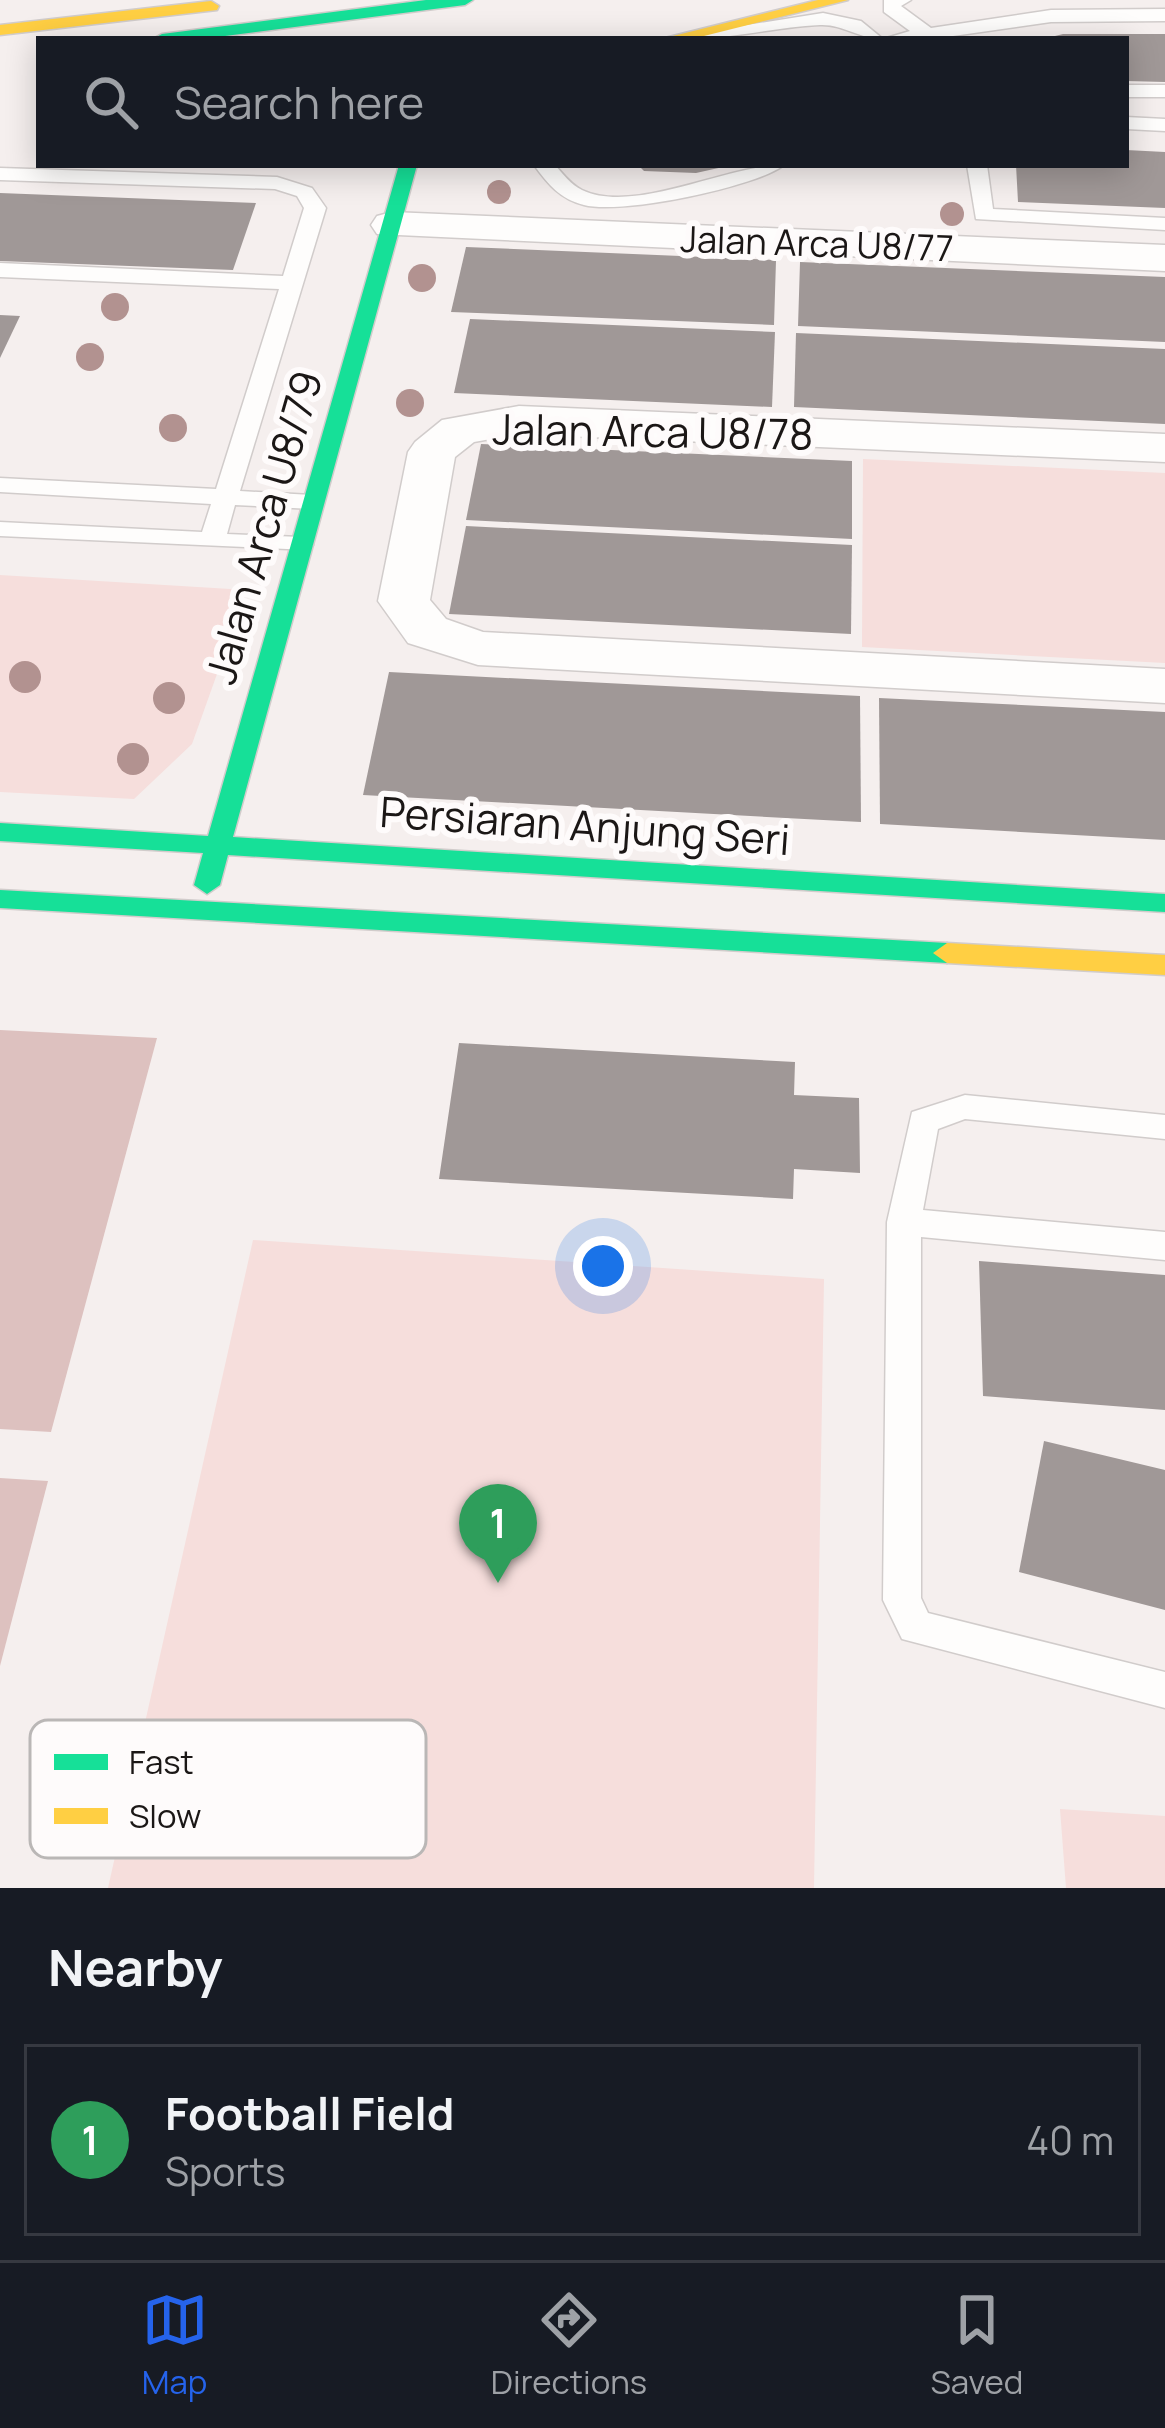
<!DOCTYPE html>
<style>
:root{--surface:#171b24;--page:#20242c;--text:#f1f3f6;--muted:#9ea1a6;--line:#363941;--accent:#2563eb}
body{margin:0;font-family:Manrope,sans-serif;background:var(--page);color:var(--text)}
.you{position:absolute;left:603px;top:1266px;width:42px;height:42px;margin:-30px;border:9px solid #fff;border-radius:50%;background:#1a73e8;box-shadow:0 0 0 18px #1a73e833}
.badge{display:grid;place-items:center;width:78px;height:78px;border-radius:50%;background:var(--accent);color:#fff;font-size:39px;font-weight:700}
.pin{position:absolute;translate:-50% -99px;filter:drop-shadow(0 3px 6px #0008)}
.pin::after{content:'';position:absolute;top:63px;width:42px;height:36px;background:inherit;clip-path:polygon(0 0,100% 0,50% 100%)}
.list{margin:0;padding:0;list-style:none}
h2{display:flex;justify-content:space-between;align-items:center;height:156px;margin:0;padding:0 48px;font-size:51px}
h2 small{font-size:39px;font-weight:400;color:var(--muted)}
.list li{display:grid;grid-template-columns:78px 1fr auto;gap:36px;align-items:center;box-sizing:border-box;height:192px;margin:0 24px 24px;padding:0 24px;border:3px solid var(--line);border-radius:0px}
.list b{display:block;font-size:45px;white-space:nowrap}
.list p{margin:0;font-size:39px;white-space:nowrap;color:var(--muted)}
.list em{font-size:39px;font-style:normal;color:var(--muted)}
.icon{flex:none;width:66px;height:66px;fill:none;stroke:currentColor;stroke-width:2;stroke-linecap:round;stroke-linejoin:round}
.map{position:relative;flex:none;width:1165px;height:1888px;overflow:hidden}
.search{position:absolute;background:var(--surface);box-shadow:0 6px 30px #0003;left:36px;right:36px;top:36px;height:132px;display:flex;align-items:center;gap:30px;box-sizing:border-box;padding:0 42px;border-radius:0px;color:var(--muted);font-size:45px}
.sheet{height:372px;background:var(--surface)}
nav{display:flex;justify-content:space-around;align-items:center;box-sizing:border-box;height:168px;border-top:3px solid var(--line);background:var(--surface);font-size:33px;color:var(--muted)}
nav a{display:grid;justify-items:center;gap:6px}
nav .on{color:var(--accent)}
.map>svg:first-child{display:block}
</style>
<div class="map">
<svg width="1165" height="1888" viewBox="0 0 1165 1888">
<rect width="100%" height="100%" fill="#f5efee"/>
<g fill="#f6dedc">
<polygon points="863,459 1165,473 1165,663 862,647"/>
<polygon points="0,575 247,590 192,744 134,799 0,792"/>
<polygon points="253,1240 824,1279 814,1888 108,1888"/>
<polygon points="1060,1809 1165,1816 1165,1888 1066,1888"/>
</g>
<g fill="#ddc1bf">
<polygon points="0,1030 157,1038 51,1432 0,1429"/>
<polygon points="0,1478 48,1481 0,1666"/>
</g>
<g fill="#a09897">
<polygon points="1063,34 1165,34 1165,82 1126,81 1126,39 1043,39"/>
<polygon points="1126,150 1165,152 1165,208 1018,202 1016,165 1126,165"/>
<polygon points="638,165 723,165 723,167 696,173 644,171"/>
<polygon points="0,193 256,203 233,270 0,261"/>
<polygon points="466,247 776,260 774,325 451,312"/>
<polygon points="800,262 1165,277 1165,342 798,326"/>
<polygon points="0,315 20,316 0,358"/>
<polygon points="470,319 775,332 772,407 454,393"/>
<polygon points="796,333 1165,349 1165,424 794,407"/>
<polygon points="481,444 852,461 852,539 466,520"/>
<polygon points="466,526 852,545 851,634 449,614"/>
<polygon points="389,672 860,696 861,822 363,795"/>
<polygon points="879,698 1165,712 1165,840 880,824"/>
<polygon points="459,1043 795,1062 794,1095 859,1098 860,1173 794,1169 793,1199 439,1179"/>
<polygon points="979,1261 1165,1275 1165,1410 983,1396"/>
<polygon points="1044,1441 1165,1470 1165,1610 1019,1572"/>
</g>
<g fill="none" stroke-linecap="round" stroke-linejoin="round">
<defs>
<g id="lane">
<polygon points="884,0 911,0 901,6 931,28 1051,10 1165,9 1165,21 1051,22 932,39 883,39 910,31 884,12"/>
<path d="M 823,13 L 861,21 L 883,39 C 859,39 843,24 820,25 C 775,27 733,39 687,39 L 697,33 Z"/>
<rect x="1126" y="85" width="39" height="12"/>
<polygon points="1126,117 1165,119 1165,131 1126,129"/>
<path d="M 534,165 L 555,165 C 563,174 571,185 582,190 C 635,215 726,165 784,165 C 756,187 621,215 584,205 C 560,199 548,184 534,165 Z"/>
<polygon points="967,165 987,165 993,209 1165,218 1165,230 976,219"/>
<polygon points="0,168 277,177 312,188 326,208 240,491 312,495 324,502 312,509 235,505 227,534 300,537 313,545 309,550 0,536 0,522 202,532 211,504 0,492 0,478 216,489 279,289 0,277 0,263 283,276 304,208 297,196 275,189 0,180"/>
<polygon points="965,1095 1165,1115 1165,1139 965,1119 938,1129 923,1210 1165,1232 1165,1260 921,1237 921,1598 928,1613 1165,1672 1165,1708 902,1639 883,1600 887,1222 912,1112"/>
</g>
<g id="street">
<polygon points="392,212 1165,245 1165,271 377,234 371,225 377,216"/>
<polygon points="519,406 1165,434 1165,462 519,434 474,442 455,457 430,600 446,619 483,632 1165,669 1165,703 478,665 408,643 378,601 408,452 415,442 442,420"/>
</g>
<g id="fast">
<polygon points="426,0 473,0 465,5 202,39 153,39 162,34"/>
<polygon points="399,165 417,165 233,837 1165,894 1165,912 228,855 220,885 207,894 194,885 203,853 0,841 0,823 208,836"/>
<polygon points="0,890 947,943 961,953 947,963 0,908"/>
</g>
<g id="slow">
<polygon points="818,0 848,0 692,39 661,39"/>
<polygon points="211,1 219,6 217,10 0,35 0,25"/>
<polygon points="947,943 1165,955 1165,975 947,963 933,953"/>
</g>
</defs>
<use href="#lane" stroke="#d1cccb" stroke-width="3"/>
<use href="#street" stroke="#d1cccb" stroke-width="3"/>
<use href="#fast" stroke="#d1cccb" stroke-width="3"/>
<use href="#slow" stroke="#d1cccb" stroke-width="3"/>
<use href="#lane" fill="#fefdfc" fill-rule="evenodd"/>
<use href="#street" fill="#fefdfc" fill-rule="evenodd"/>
<use href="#fast" fill="#16e098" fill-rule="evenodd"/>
<use href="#slow" fill="#ffcf43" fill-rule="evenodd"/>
</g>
<g fill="#b29290">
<circle cx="499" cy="192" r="12"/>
<circle cx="952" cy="214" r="12"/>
<circle cx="422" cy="278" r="14"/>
<circle cx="115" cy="307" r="14"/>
<circle cx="90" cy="357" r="14"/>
<circle cx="410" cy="403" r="14"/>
<circle cx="173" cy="428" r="14"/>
<circle cx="25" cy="677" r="16"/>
<circle cx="169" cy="698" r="16"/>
<circle cx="133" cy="759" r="16"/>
</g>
<g text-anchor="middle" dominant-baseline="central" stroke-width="12" stroke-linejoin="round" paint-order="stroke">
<g font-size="36" fill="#1b1716" stroke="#fefbfb">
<text transform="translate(817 243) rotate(2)">Jalan Arca U8/77</text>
</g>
<g font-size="42" fill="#1b1716" stroke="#fefbfb">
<text transform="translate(653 431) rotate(1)">Jalan Arca U8/78</text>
<text transform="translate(263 527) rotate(-74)">Jalan Arca U8/79</text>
<text transform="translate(585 825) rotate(4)">Persiaran Anjung Seri</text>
</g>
</g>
<rect x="30" y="1720" width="396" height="138" rx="18" fill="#fefbfb" stroke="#bab7b6" stroke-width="3"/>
<rect x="54" y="1754" width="54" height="16" fill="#16e098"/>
<rect x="54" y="1808" width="54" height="16" fill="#ffcf43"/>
<g font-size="33" fill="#1b1716">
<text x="129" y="1774">Fast</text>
<text x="129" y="1828">Slow</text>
</g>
</svg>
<div class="you"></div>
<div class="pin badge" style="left:498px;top:1583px;background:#2e9e5b">1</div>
<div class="search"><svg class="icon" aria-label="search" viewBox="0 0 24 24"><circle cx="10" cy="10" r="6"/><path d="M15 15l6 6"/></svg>Search here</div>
</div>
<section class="sheet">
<h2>Nearby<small></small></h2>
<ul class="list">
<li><span class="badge" style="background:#2e9e5b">1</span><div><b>Football Field</b><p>Sports</p></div><em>40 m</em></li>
</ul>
</section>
<nav>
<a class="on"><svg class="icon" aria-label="map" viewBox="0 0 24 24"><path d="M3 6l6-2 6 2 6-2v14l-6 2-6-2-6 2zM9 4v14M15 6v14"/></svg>Map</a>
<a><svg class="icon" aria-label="directions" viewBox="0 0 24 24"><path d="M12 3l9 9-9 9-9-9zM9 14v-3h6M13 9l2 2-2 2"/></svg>Directions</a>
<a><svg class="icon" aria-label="saved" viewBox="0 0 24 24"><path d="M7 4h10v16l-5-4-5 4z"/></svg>Saved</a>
</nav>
